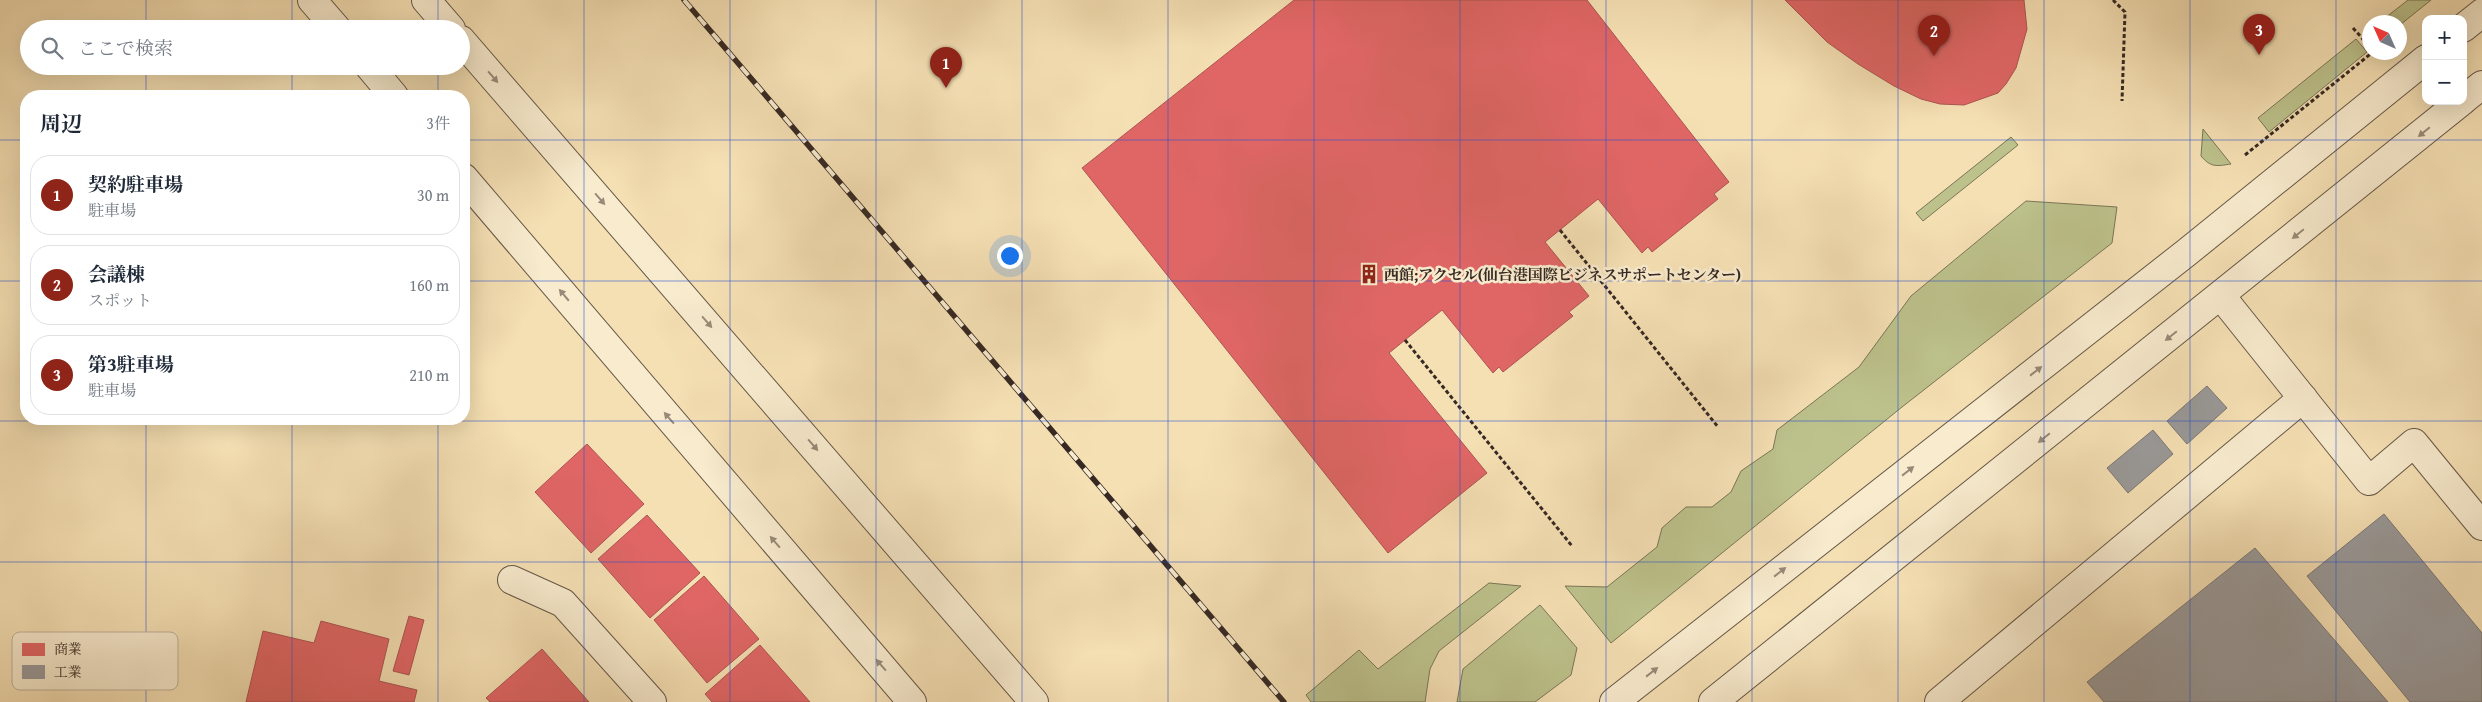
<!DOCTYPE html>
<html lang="ja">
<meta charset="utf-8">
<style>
:root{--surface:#fff;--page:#f2f2f3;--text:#1f2937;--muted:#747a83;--line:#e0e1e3;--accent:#8f2418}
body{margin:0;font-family:"Gentium Book Plus","Noto Serif JP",serif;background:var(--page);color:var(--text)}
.controls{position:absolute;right:15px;top:15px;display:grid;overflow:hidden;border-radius:10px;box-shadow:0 5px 20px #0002}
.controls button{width:45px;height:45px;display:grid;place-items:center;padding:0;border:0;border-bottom:1px solid var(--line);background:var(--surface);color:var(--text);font:25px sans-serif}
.compass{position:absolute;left:2362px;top:15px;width:45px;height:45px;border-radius:50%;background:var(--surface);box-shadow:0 5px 20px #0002;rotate:315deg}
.you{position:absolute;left:1009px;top:255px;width:18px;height:18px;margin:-12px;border:4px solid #fff;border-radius:50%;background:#1a73e8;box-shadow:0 0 0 8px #1a73e833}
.badge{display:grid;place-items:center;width:32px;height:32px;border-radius:50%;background:var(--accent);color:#fff;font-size:16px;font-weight:700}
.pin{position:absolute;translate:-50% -41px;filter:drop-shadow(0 1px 2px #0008)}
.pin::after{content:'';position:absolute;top:26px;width:18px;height:15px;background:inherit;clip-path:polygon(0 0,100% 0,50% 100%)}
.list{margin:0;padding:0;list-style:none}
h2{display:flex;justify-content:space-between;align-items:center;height:65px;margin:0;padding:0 20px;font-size:21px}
h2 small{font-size:16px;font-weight:400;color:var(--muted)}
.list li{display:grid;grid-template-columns:32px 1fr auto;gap:15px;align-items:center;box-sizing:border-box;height:80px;margin:0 10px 10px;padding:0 10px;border:1px solid var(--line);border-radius:20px}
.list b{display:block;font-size:19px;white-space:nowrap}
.list p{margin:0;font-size:16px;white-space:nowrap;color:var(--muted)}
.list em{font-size:16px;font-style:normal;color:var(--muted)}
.icon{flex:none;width:28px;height:28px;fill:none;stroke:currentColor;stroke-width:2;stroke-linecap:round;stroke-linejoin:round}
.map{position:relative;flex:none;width:2482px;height:702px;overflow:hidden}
.search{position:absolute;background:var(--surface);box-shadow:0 5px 20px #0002;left:20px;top:20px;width:450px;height:55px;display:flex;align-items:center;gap:12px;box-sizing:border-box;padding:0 18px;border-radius:28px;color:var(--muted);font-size:19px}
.panel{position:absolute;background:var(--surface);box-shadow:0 5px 20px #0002;left:20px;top:90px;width:450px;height:335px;border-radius:20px}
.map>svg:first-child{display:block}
</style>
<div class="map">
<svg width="2482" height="702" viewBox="0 0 2482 702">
<rect width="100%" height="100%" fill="#f5e0b4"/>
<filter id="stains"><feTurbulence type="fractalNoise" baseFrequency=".004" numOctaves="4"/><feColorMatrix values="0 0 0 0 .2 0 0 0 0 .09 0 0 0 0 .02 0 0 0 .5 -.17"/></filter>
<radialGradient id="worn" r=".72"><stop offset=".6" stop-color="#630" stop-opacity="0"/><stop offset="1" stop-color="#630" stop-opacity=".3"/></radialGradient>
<g fill="#bdc28c" stroke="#7a7658">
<polygon points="2408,0 2431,0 2400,25 2400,22 2380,22"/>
<polygon points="2356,39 2367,52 2269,132 2258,118"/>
<path d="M 2203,129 L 2231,164 C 2217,166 2211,168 2201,156 Z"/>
<polygon points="2011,137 2018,145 1923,221 1916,213"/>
<polygon points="2026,201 2117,207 2112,243 1902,407 1611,643 1565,586 1607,587 1657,547 1662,528 1686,507 1712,507 1731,492 1741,471 1773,449 1777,430 1859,367 1911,296"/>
<polygon points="1489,583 1521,586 1439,651 1430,669 1425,702 1311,702 1306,695 1359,650 1378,669"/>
<polygon points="1540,605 1577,648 1571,675 1535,702 1457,702 1463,669"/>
</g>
<g fill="#e06666" stroke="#ad5452">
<polygon points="1294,0 1587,0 1729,182 1714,194 1718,199 1652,252 1648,247 1642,253 1598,199 1545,242 1589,296 1569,312 1573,316 1503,372 1499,367 1493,373 1442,310 1389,353 1487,473 1388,553 1082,168"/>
<polygon points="1785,0 2024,0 2027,29 2016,68 2006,84 1998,93 1964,105 1940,104 1921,99 1894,86 1858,64 1827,42"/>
<polygon points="587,444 644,504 591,553 535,492"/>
<polygon points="647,515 700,573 650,618 598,559"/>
<polygon points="704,576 759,639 707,683 654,620"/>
<polygon points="409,616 424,620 409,675 393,671"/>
<polygon points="321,621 389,639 379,681 417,690 414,702 246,702 263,631 314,643"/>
<polygon points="760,645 810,702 712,702 705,694"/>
<polygon points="542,649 589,702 490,702 486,698"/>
</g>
<g fill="#999" stroke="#7b7776">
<polygon points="2207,386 2227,408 2187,444 2167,421"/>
<polygon points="2153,430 2173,454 2128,493 2107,468"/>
<polygon points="2384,514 2482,633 2482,702 2410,702 2307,576"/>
<polygon points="2255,548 2388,702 2104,702 2087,682"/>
</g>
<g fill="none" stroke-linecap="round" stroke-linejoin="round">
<defs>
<g id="minor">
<polyline points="312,0 337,29"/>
<polyline points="426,0 451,29"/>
<polyline points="2463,28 2482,13"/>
<polyline points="461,40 1034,702"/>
<polyline points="369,66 394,96"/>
<polyline points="2463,100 2482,85"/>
<polyline points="464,178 912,702"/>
<polyline points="2221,296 2369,481 2414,443 2482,526"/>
<polyline points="512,580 563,603 652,702"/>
<polyline points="1614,702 2186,253 2426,59"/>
<polyline points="1713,702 2462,101"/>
<polyline points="1939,702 2303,398"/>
</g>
</defs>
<use href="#minor" stroke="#665747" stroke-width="30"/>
<g stroke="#362923" stroke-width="3" stroke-dasharray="4 2.5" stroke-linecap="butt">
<polyline points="2113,0 2125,12 2122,101"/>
<polyline points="2353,28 2370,47"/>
<polyline points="2245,155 2373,52"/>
<polyline points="1560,230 1718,427"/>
<polyline points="1405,340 1572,546"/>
</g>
<use href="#minor" stroke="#f8ebce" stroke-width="28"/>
<defs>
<polyline id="rail" points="684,0 1284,702"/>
</defs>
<use href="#rail" stroke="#362923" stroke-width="5.5"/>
<use href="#rail" stroke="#f8ebce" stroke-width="4" stroke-dasharray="11" stroke-linecap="butt"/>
</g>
<defs><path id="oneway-solid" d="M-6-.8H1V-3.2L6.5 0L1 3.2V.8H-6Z" transform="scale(1.25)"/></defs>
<g fill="#978a78">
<use href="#oneway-solid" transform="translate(493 77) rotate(49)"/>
<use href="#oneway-solid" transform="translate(2424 132) rotate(141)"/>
<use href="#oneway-solid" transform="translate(600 199) rotate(49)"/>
<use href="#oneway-solid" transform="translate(2298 234) rotate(141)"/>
<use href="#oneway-solid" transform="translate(564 295) rotate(-130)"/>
<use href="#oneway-solid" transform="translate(707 322) rotate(49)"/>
<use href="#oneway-solid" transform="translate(2171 336) rotate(141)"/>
<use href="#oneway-solid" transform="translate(2036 371) rotate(-38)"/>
<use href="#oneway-solid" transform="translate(669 418) rotate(-131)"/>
<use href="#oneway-solid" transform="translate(2044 438) rotate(141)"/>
<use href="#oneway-solid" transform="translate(813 445) rotate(49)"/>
<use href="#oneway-solid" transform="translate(1908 471) rotate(-38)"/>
<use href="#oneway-solid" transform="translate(775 542) rotate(-131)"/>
<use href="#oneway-solid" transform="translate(1780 572) rotate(-38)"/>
<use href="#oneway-solid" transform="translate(881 665) rotate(-131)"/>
<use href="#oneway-solid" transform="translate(1652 672) rotate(-38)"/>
</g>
<path fill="none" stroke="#1d4ed8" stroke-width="1" stroke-opacity="0.55" d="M 146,0 L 146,29M 292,0 L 292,29M 438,0 L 438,29M 584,0 L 584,702M 730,0 L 730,702M 876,0 L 876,702M 1022,0 L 1022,702M 1168,0 L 1168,702M 1314,0 L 1314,702M 1460,0 L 1460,702M 1606,0 L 1606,702M 1752,0 L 1752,702M 1898,0 L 1898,702M 2044,0 L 2044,702M 2190,0 L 2190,702M 2336,0 L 2336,702M 146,66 L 146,96M 292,66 L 292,96M 438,66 L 438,96M 0,140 L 26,140M 464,140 L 2482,140M 0,281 L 26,281M 464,281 L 2482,281M 146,419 L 146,702M 292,419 L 292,702M 438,419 L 438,702M 0,421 L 2482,421M 0,562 L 2482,562"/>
<defs>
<symbol id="building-bare" viewBox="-9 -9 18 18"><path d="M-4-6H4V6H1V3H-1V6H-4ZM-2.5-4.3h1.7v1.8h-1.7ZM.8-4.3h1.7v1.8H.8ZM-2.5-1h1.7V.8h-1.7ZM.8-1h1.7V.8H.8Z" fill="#8f2418" stroke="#f8ebce" stroke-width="2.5" paint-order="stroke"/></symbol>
</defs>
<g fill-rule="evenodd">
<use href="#building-bare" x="1355" y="260" width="28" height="28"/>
</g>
<g text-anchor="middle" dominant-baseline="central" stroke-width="5" stroke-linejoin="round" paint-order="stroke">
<g font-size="15" font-weight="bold" fill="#362923" stroke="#f8ebce" text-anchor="start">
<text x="1384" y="274">西館;アクセル(仙台港国際ビジネスサポートセンター)</text>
</g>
</g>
<rect x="12" y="632" width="166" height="58" rx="8" fill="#f8ebce" stroke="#beb19b" stroke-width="1"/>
<rect x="22" y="643" width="23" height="13" fill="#e06666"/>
<rect x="22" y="665" width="23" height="14" fill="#999"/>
<g font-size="14" fill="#362923">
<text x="54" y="654">商業</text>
<text x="54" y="677">工業</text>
</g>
<rect width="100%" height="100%" filter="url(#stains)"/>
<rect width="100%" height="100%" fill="url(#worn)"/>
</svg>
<div class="controls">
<button>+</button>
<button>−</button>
</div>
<svg class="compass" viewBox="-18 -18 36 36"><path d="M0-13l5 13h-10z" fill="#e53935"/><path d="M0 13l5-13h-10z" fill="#747a83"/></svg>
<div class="you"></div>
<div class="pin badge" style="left:946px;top:88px">1</div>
<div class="pin badge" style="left:1934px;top:56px">2</div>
<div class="pin badge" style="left:2259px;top:55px">3</div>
<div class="search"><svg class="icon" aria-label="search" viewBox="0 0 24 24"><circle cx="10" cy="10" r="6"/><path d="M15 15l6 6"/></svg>ここで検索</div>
<section class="panel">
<h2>周辺<small>3件</small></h2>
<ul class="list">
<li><span class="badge">1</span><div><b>契約駐車場</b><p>駐車場</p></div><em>30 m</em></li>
<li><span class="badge">2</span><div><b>会議棟</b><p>スポット</p></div><em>160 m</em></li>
<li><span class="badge">3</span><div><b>第3駐車場</b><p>駐車場</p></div><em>210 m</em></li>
</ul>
</section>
</div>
